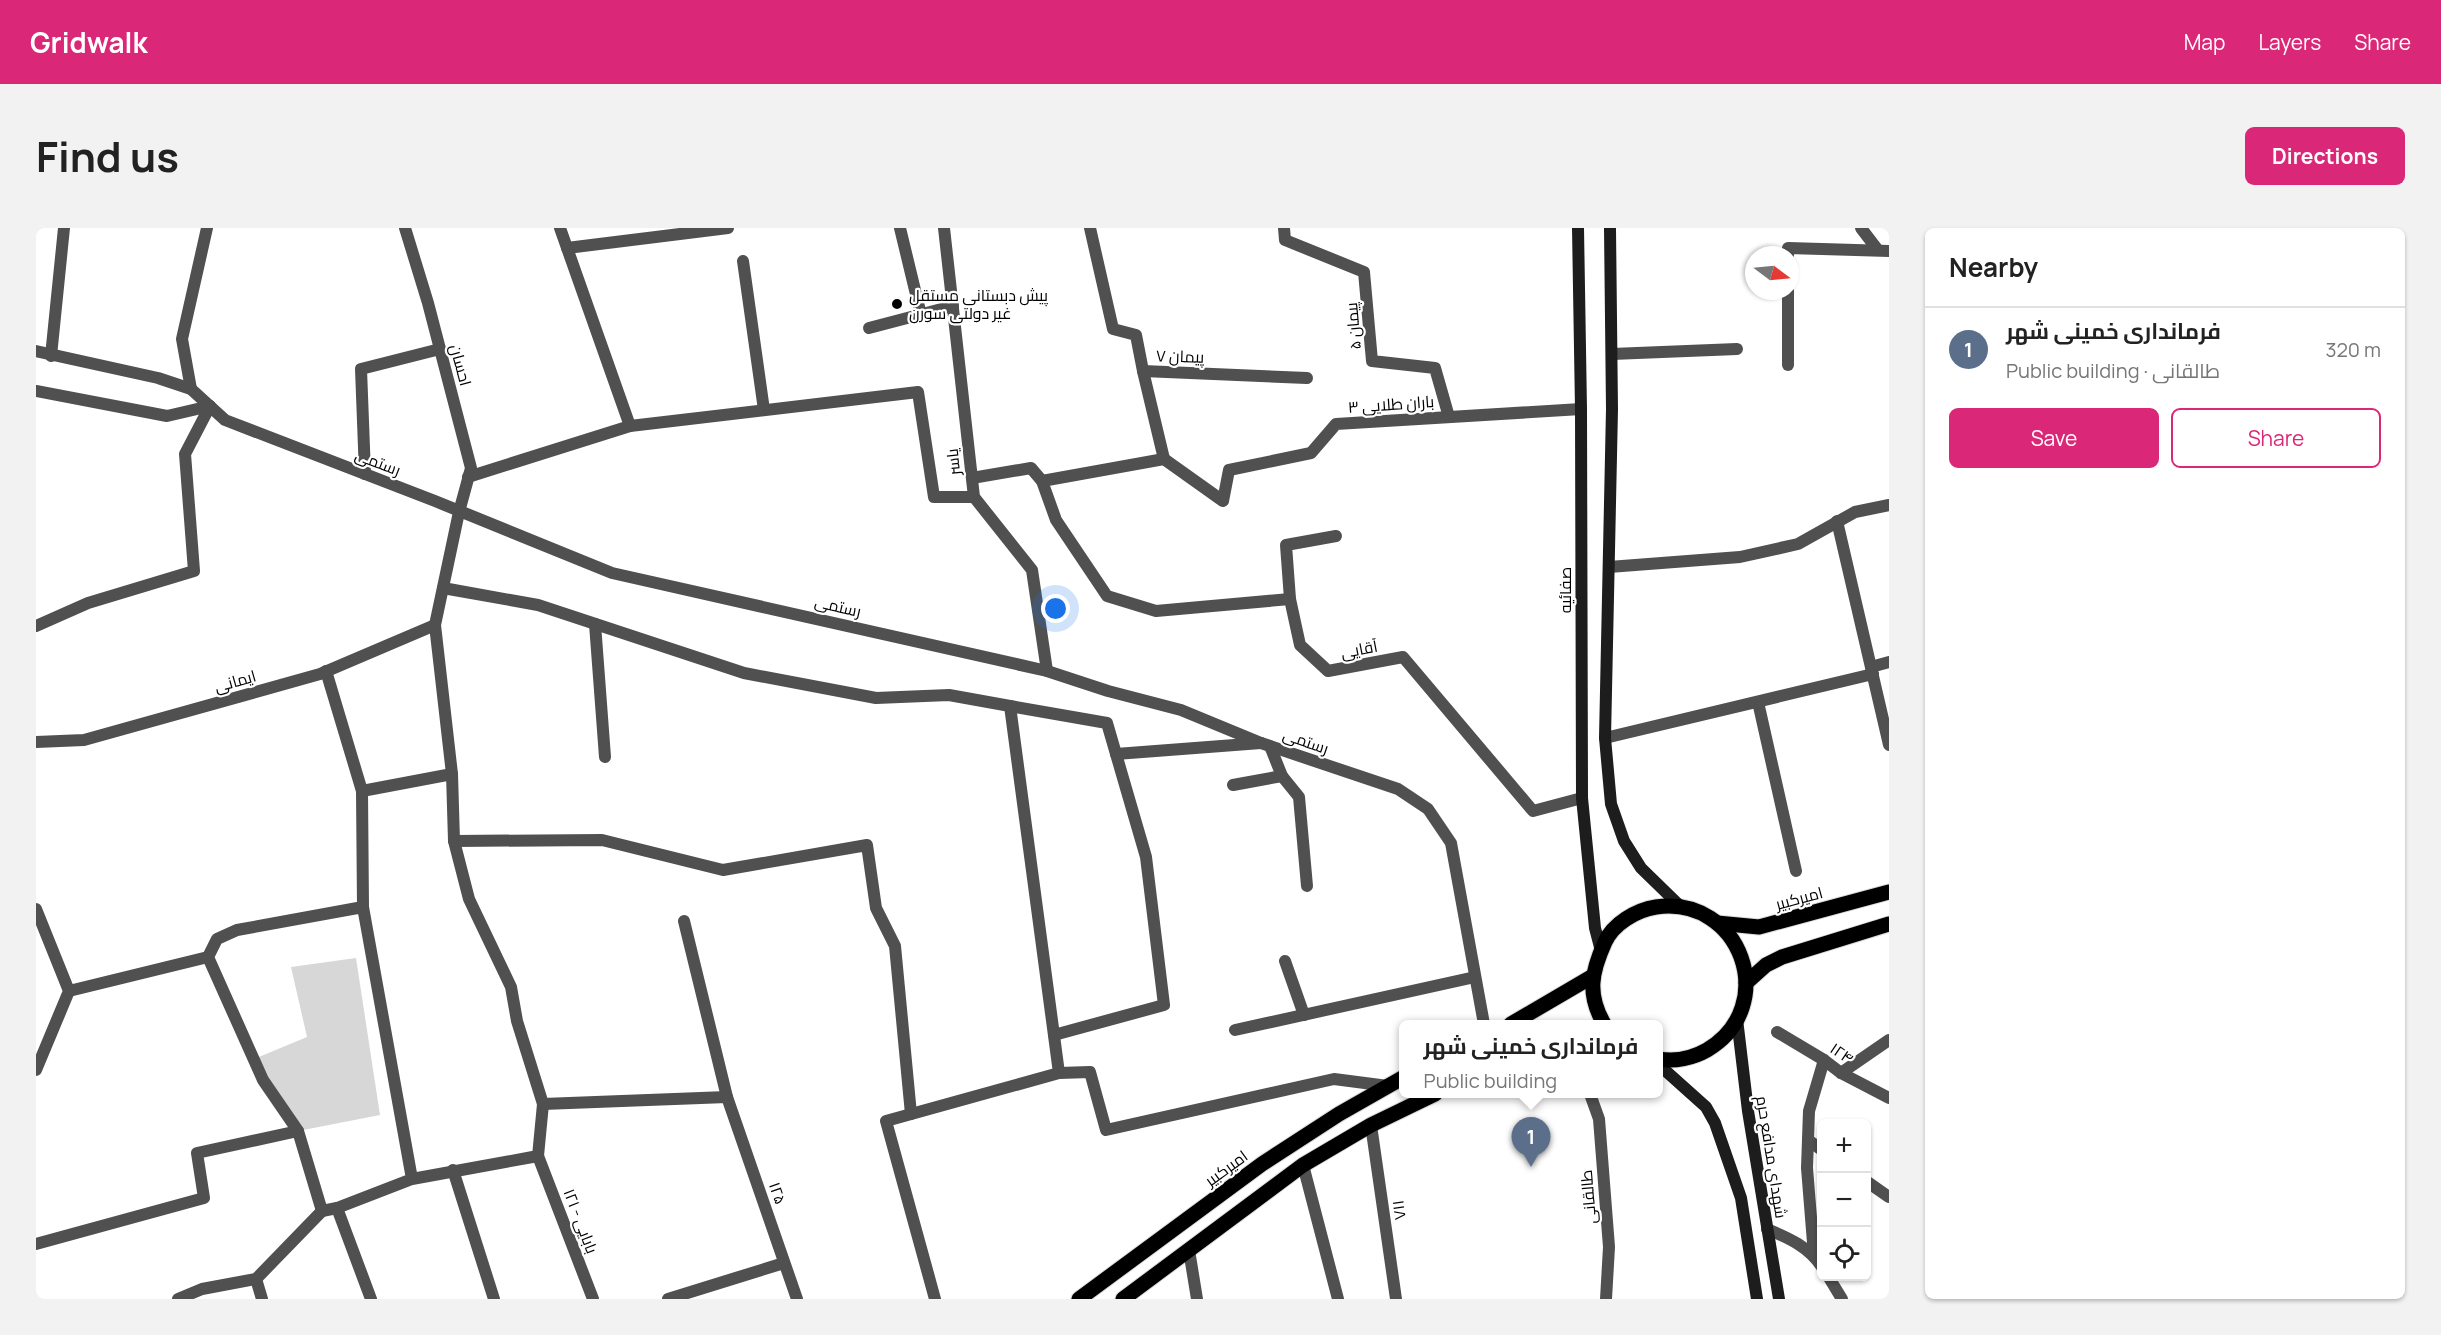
<!DOCTYPE html>
<meta charset="utf-8">
<style>
:root{--surface:#fff;--page:#f2f2f2;--text:#222;--muted:#767676;--line:#e0e0e0;--accent:#db2777}
body{margin:0;font-family:Manrope,Cairo,sans-serif;background:var(--page);color:var(--text)}
.controls{position:absolute;right:18px;bottom:18px;display:grid;overflow:hidden;border-radius:9px;box-shadow:0 2px 4px #0004}
.controls button{width:54px;height:54px;display:grid;place-items:center;padding:0;border:0;border-bottom:2px solid var(--line);background:var(--surface);color:var(--text);font:30px sans-serif}
.compass{position:absolute;left:1709px;top:18px;width:54px;height:54px;border-radius:50%;background:var(--surface);box-shadow:0 2px 4px #0004;rotate:106deg}
.you{position:absolute;left:1020px;top:381px;width:21px;height:21px;margin:-15px;border:4px solid #fff;border-radius:50%;background:#1a73e8;box-shadow:0 0 0 9px #1a73e833}
.badge{display:grid;place-items:center;width:39px;height:39px;border-radius:50%;background:var(--accent);color:#fff;font-size:20px;font-weight:700}
.pin{position:absolute;translate:-50% -50px;filter:drop-shadow(0 2px 3px #0008)}
.pin::after{content:'';position:absolute;top:32px;width:21px;height:18px;background:inherit;clip-path:polygon(0 0,100% 0,50% 100%)}
.popup{position:absolute;left:1363px;top:792px;width:264px;height:78px;box-sizing:border-box;display:grid;place-content:center;border-radius:9px;background:var(--surface);filter:drop-shadow(0 2px 4px #0005);font-size:20px;white-space:nowrap;color:var(--muted)}
.popup b{font-size:22px;color:var(--text)}
.popup::after{content:'';position:absolute;left:50%;top:100%;margin-left:-12px;border:12px solid transparent;border-top-color:var(--surface)}
.list{margin:0;padding:0;list-style:none}
h2{display:flex;justify-content:space-between;align-items:center;height:78px;margin:0;padding:0 24px;font-size:26px}
h2 small{font-size:20px;font-weight:400;color:var(--muted)}
.list li{display:grid;grid-template-columns:39px 1fr auto;gap:18px;align-items:center;box-sizing:border-box;height:84px;padding:0 24px;border-top:2px solid var(--line)}
.list b{display:block;font-size:22px;white-space:nowrap}
.list p{margin:0;font-size:20px;white-space:nowrap;color:var(--muted)}
.list em{font-size:20px;font-style:normal;color:var(--muted)}
.actions{display:flex;gap:12px;padding:18px 24px}
.actions a{flex:1;padding:14px 0;border:2px solid var(--accent);border-radius:9px;text-align:center;font-size:21px;color:var(--accent)}
.actions .main{background:var(--accent);color:#fff}
.icon{flex:none;width:33px;height:33px;fill:none;stroke:currentColor;stroke-width:2;stroke-linecap:round;stroke-linejoin:round}
.map{position:relative;flex:none;width:1853px;height:1071px;overflow:hidden;border-radius:9px}
header{display:flex;align-items:center;gap:36px;box-sizing:border-box;height:84px;padding:0 30px;background:var(--accent);color:#fff}
header strong{font-size:28px}
nav{display:flex;gap:33px;margin-inline-start:auto;font-size:21px}
.intro{display:flex;align-items:center;justify-content:space-between;box-sizing:border-box;height:144px;padding:0 36px}
h1{margin:0;font-size:42px}
.button{padding:15px 27px;border-radius:9px;background:var(--accent);color:#fff;font-size:21px;font-weight:700}
main{display:flex;gap:36px;padding:0 36px}
aside{flex:1;background:var(--surface);border-radius:9px;box-shadow:0 2px 4px #0004}
.map>svg:first-child{display:block}
</style>
<header>
<strong>Gridwalk</strong>
<nav><a>Map</a><a>Layers</a><a>Share</a></nav>
</header>
<div class="intro"><h1>Find us</h1><a class="button">Directions</a></div>
<main>
<div class="map">
<svg width="1853" height="1071" viewBox="0 0 1853 1071">
<rect width="100%" height="100%" fill="#fff"/>
<polygon fill="#d7d7d7" points="320,730 344,887 262,903 218,831 271,809 255,739"/>
<g fill="none" stroke-linecap="round" stroke-linejoin="round">
<defs>
<g id="primary">
<polyline points="1681,695 1723,699 1853,664"/>
<polyline points="1710,755 1730,737 1746,729 1853,696"/>
<polyline points="1475,796 1557,748"/>
<path d="M 1568,796 C 1551,766 1555,745 1569,714 C 1577,696 1600,682 1620,679 C 1705,667 1745,778 1671,822 C 1657,830 1639,834 1622,831"/>
<polyline points="1043,1071 1226,936 1303,886 1368,849"/>
<polyline points="1087,1071 1267,937 1335,897 1399,866"/>
</g>
</defs>
<use href="#primary" stroke="#dbdbdb" stroke-width="17"/>
<g stroke="#505050" stroke-width="12">
<polyline points="369,0 392,75 435,240 423,284 399,397 416,546 418,613 433,671 475,759 481,793 507,876 502,928 376,951 301,980 286,983 262,903 227,852 172,729 181,711 201,702 327,679 376,951"/>
<polyline points="864,0 885,87"/>
<polyline points="908,0 938,269 996,342 1011,443"/>
<polyline points="1054,0 1077,101 1100,107 1107,143 1271,150"/>
<polyline points="1248,0 1249,12 1328,44 1336,133 1399,140 1413,189"/>
<polyline points="1825,0 1841,21"/>
<polyline points="531,20 692,0"/>
<polyline points="1752,27 1752,20 1853,23"/>
<polyline points="707,33 728,182"/>
<polyline points="1752,63 1752,137"/>
<polyline points="833,100 917,78"/>
<polyline points="1576,126 1701,121"/>
<polyline points="15,128 28,0"/>
<polyline points="1107,143 1128,231"/>
<polyline points="155,161 146,111 171,0"/>
<polyline points="0,163 131,188 174,178"/>
<polyline points="594,198 882,164 898,269 938,269"/>
<polyline points="329,246 325,141 404,121"/>
<polyline points="432,249 594,198 524,0"/>
<polyline points="936,250 995,240 1006,253 1020,292 1071,368 1120,383 1254,371 1264,417 1292,443 1367,429 1497,583 1546,570"/>
<polyline points="1006,253 1128,231 1187,273 1193,242 1275,225 1300,196 1545,181"/>
<polyline points="1801,293 1853,517"/>
<polyline points="1573,339 1704,329 1762,316 1819,284 1853,277"/>
<polyline points="407,360 502,377 708,445 840,470 913,467 974,478 1023,845 850,893 899,1071"/>
<polyline points="1254,371 1250,317 1300,308"/>
<polyline points="559,396 569,529"/>
<polyline points="0,398 52,375 158,343 149,226 174,178"/>
<polyline points="1835,439 1853,434"/>
<polyline points="290,443 326,563 327,679"/>
<polyline points="1722,474 1760,643"/>
<polyline points="974,478 1071,495 1110,629 1128,777 1018,807"/>
<polyline points="1569,510 1837,446"/>
<polyline points="0,514 48,512 284,446 399,397"/>
<polyline points="1080,526 1225,515"/>
<polyline points="1246,548 1263,569 1271,658"/>
<polyline points="1197,557 1246,548 1234,518"/>
<polyline points="326,563 416,546"/>
<polyline points="418,613 566,612 687,642 831,617 840,680 859,718 875,886"/>
<polyline points="0,681 33,763 0,842"/>
<polyline points="648,693 691,869"/>
<polyline points="1249,733 1268,787"/>
<polyline points="33,763 172,729"/>
<polyline points="1199,802 1439,749"/>
<polyline points="1023,845 1054,844 1070,902 1298,851 1352,858"/>
<polyline points="1805,845 1853,812"/>
<polyline points="1554,866 1563,891 1573,1019 1570,1071"/>
<polyline points="507,876 691,869 761,1071"/>
<polyline points="1335,897 1360,1071"/>
<polyline points="1772,912 1786,922"/>
<polyline points="502,928 557,1071"/>
<polyline points="1267,937 1302,1071"/>
<polyline points="417,942 458,1071"/>
<polyline points="1830,953 1853,969"/>
<polyline points="301,980 335,1071"/>
<path d="M 1731,1001 C 1753,1010 1773,1019 1786,1039"/>
<polyline points="0,1016 168,970 161,925 262,903"/>
<polyline points="1153,1022 1161,1071"/>
<polyline points="1778,1027 1771,940 1773,883 1788,832"/>
<polyline points="1792,1048 1806,1071"/>
<polyline points="220,1051 226,1071"/>
<polyline points="142,1071 166,1061 220,1051 286,983"/>
<polyline points="632,1071 748,1035"/>
</g>
<g stroke="#505050" stroke-width="12">
<polyline points="0,123 122,150 155,161 189,192 399,273 576,345 1011,443 1072,463 1145,482 1225,515 1362,561 1392,581 1415,615 1448,796"/>
<polyline points="1741,804 1788,832 1805,845 1853,870"/>
</g>
<g stroke="#1d1d1d" stroke-width="12">
<polyline points="1542,0 1545,181 1546,570 1559,700 1565,723"/>
<polyline points="1574,0 1576,181 1569,510 1575,576 1588,613 1605,640 1644,678"/>
<polyline points="1701,791 1712,883 1743,1071"/>
<polyline points="1622,836 1670,879 1679,895 1705,970 1721,1071"/>
</g>
<use href="#primary" stroke="#000" stroke-width="15"/>
</g>
<circle fill="#000" stroke="#fff" stroke-width="2" cx="861" cy="76" r="6"/>
<g text-anchor="middle" dominant-baseline="central" stroke-width="4.5" stroke-linejoin="round" paint-order="stroke">
<g font-size="16" fill="#000" stroke="#fff" text-anchor="start">
<text x="873" y="67">پیش دبستانی مستقل<tspan x="873" dy="18">غیر دولتی سورن</tspan></text>
</g>
<g font-size="16" fill="#000" stroke="#fff">
<text transform="translate(1317 98) rotate(-95)">پیمان ۵</text>
<text transform="translate(1144 128) rotate(2)">پیمان ۷</text>
<text transform="translate(425 137) rotate(75)">احسان</text>
<text transform="translate(1355 176) rotate(-4)">باران طلایی ۳</text>
<text transform="translate(342 234) rotate(21)">رستمی</text>
<text transform="translate(917 234) rotate(-96)">یاسر</text>
<text transform="translate(1529 362) rotate(-90)">صفائیه</text>
<text transform="translate(802 378) rotate(13)">رستمی</text>
<text transform="translate(1323 421) rotate(-11)">آقایی</text>
<text transform="translate(199 453) rotate(-16)">ایمانی</text>
<text transform="translate(1270 513) rotate(19)">رستمی</text>
<text transform="translate(1763 670) rotate(-15)">امیرکبیر</text>
<text transform="translate(1806 825) rotate(34)">۱۲۴</text>
<text transform="translate(1736 929) rotate(81)">شهدای مدافع حرم</text>
<text transform="translate(1190 940) rotate(-36)">امیرکبیر</text>
<text transform="translate(742 965) rotate(71)">۱۲۵</text>
<text transform="translate(1552 969) rotate(-95)">طالقانی</text>
<text transform="translate(1364 982) rotate(82)">۱۱۸</text>
<text transform="translate(545 993) rotate(69)">بابایی - ۱۲۱</text>
</g>
</g>
</svg>
<div class="controls">
<button>+</button>
<button>−</button>
<button><svg class="icon" aria-label="locate" viewBox="0 0 24 24"><circle cx="12" cy="12" r="6"/><path d="M12 2v4M12 18v4M2 12h4M18 12h4"/></svg></button>
</div>
<svg class="compass" viewBox="-18 -18 36 36"><path d="M0-13l5 13h-10z" fill="#e53935"/><path d="M0 13l5-13h-10z" fill="#767676"/></svg>
<div class="you"></div>
<div class="pin badge" style="left:1495px;top:939px;background:#5c6f8a">1</div>
<div class="popup"><b>فرمانداری خمینی شهر</b>Public building</div>
</div>
<aside>
<h2>Nearby<small></small></h2>
<ul class="list">
<li><span class="badge" style="background:#5c6f8a">1</span><div><b>فرمانداری خمینی شهر</b><p>Public building · طالقانی</p></div><em>320 m</em></li>
</ul>
<div class="actions"><a class="main">Save</a><a>Share</a></div>
</aside>
</main>
